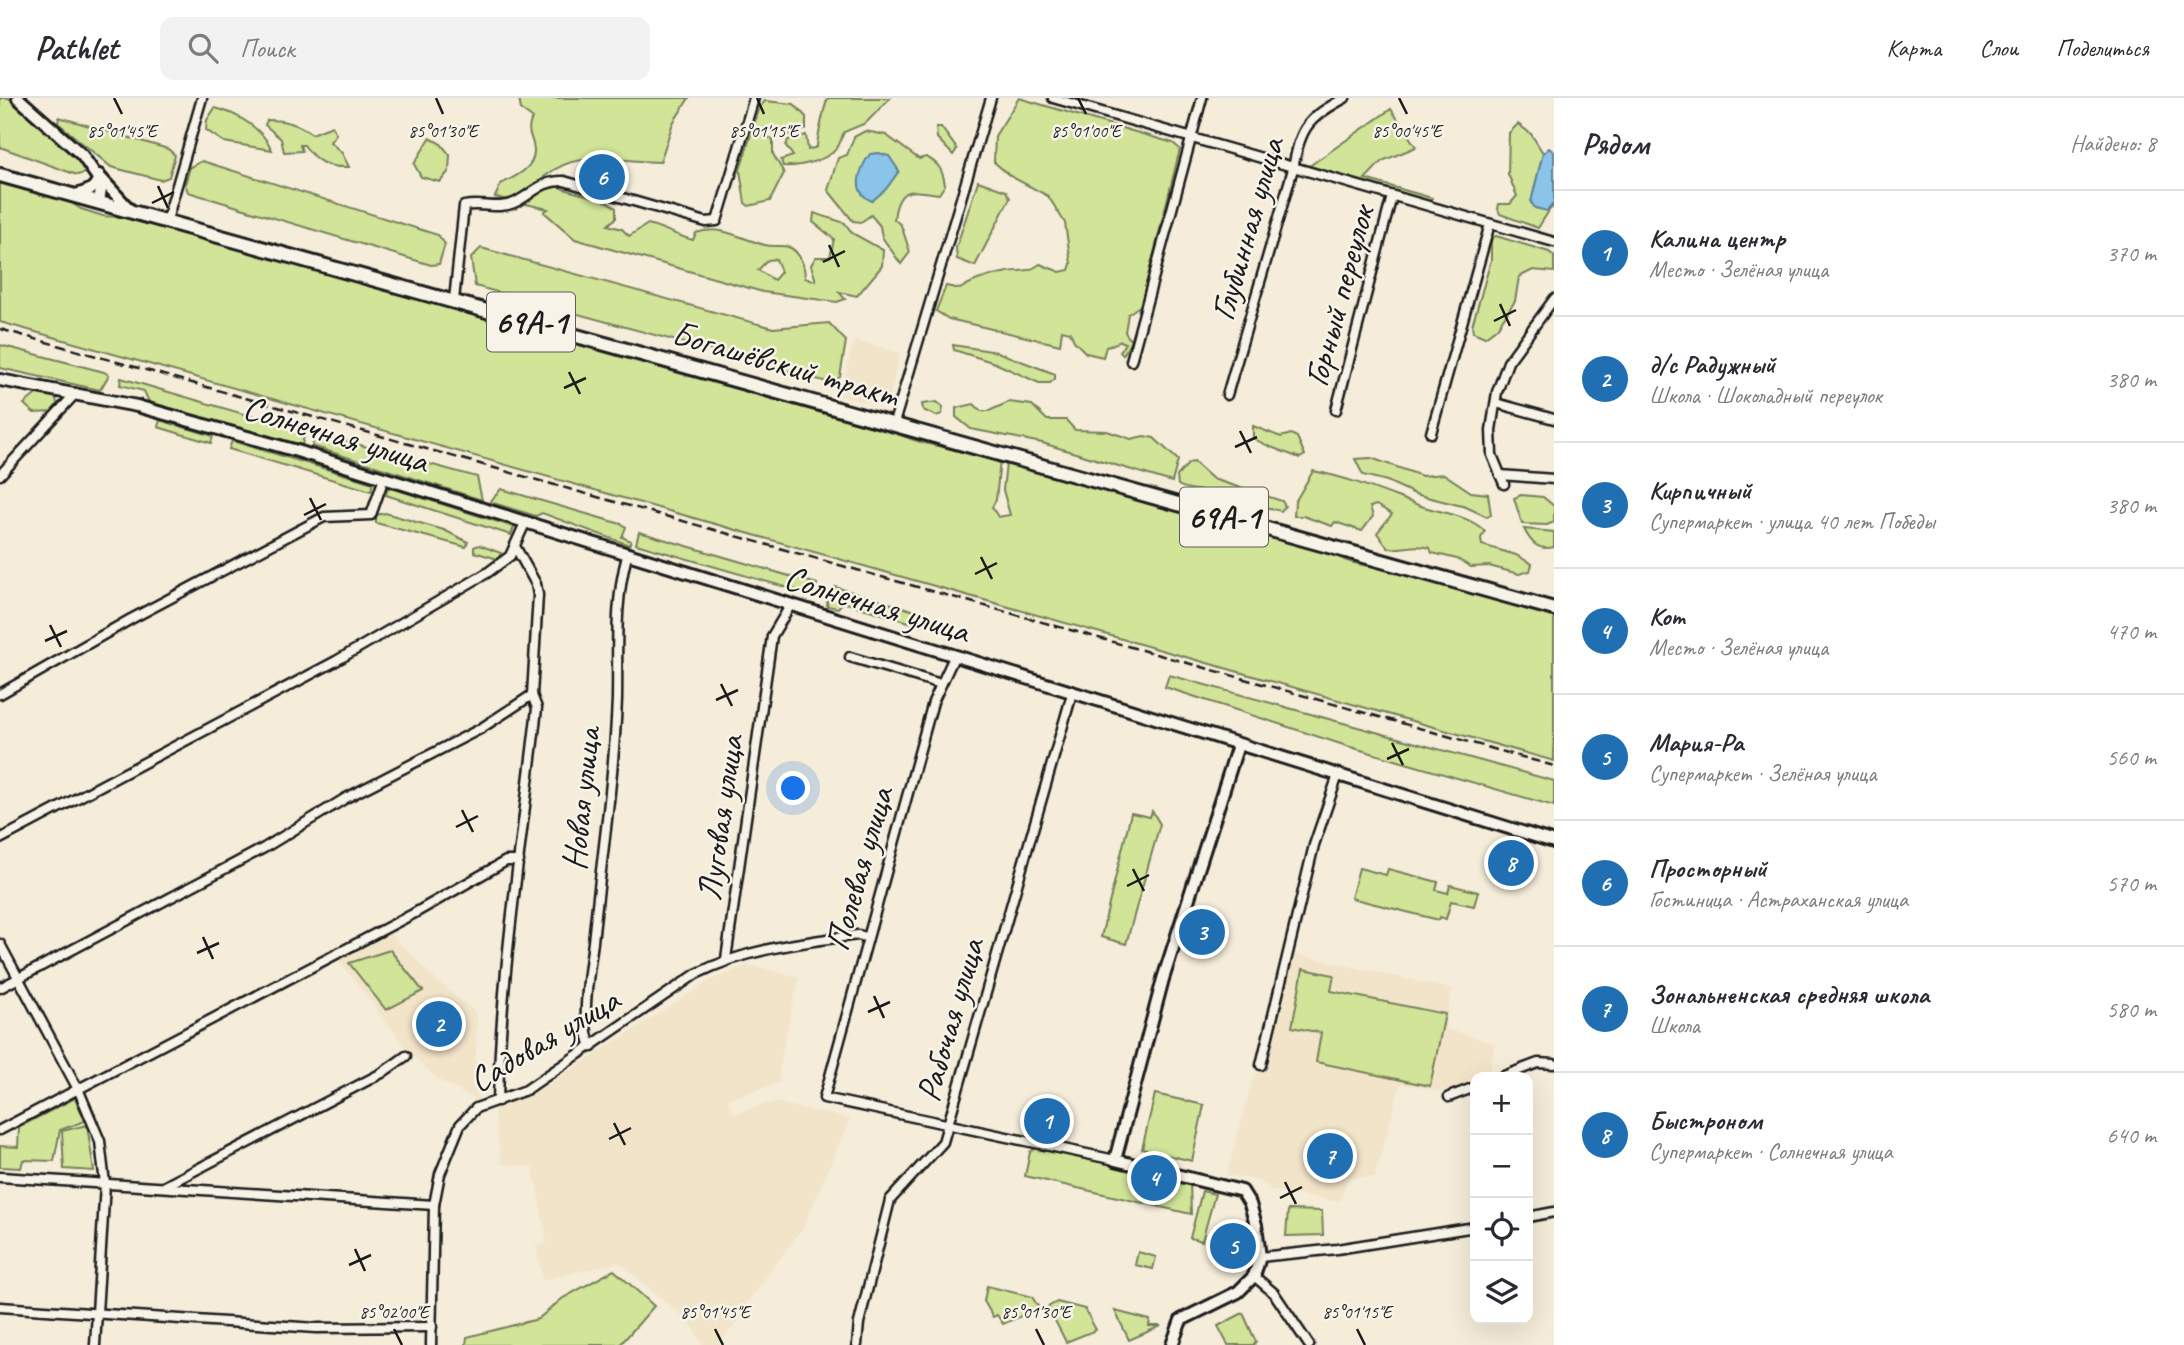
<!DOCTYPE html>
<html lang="ru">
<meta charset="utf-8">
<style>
:root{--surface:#fff;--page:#f2f2f3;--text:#2b2b33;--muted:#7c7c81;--line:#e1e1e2;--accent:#1f6fb2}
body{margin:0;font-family:Caveat,sans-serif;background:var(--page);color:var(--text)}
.controls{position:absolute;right:21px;bottom:21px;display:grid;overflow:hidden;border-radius:14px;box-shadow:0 7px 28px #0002}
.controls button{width:63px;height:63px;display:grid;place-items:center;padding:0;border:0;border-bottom:2px solid var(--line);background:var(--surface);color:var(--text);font:35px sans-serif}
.you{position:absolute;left:794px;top:691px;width:24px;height:24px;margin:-18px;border:5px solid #fff;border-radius:50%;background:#1a73e8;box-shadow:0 0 0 10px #1a73e833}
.badge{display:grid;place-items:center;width:46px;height:46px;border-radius:50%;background:var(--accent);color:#fff;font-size:23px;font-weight:700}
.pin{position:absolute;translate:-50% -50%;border:4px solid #fff;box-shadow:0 2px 7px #0006}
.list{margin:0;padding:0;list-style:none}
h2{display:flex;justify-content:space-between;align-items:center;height:91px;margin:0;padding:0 28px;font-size:30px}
h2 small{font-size:23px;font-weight:400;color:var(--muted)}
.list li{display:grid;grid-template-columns:46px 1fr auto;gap:21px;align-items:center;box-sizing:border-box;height:126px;padding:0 28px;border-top:2px solid var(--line)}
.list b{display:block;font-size:26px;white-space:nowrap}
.list p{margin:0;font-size:23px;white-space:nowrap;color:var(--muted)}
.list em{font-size:23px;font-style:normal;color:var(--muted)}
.icon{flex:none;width:38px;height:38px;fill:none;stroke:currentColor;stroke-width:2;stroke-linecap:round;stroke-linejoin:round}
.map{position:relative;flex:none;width:1554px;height:1247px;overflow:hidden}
header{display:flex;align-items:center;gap:42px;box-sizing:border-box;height:98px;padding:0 35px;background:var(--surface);border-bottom:2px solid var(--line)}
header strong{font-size:33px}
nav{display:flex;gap:38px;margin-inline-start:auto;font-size:24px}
.search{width:490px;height:63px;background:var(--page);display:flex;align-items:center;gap:18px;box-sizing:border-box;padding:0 24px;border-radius:14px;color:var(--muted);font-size:26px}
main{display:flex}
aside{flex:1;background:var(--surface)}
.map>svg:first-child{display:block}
</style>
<header>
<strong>Pathlet</strong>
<div class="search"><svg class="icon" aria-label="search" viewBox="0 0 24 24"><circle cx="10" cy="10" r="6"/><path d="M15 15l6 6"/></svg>Поиск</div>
<nav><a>Карта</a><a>Слои</a><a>Поделиться</a></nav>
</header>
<main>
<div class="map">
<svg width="1554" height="1247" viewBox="0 0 1554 1247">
<rect width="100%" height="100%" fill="#f5ecda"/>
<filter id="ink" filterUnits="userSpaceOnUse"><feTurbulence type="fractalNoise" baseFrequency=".0143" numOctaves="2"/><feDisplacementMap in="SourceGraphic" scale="14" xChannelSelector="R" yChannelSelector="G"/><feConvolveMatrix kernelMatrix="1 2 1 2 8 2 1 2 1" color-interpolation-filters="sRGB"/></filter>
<g filter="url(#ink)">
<g fill="#f2e4c9">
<polygon points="854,242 900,255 887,309 840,298"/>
<polygon points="387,832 435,881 474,913 477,919 475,986 479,1004 437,981 411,956 338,861"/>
<polygon points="1290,855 1452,891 1445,930 1495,946 1488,979 1475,979 1475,984 1446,995 1401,985 1375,1079 1349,1080 1339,1104 1271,1092 1260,1083 1227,1077 1252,982 1266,964"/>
<polygon points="747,867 799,879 780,964 779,985 728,1001 734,1016 760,1007 778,1005 850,1021 804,1128 744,1209 747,1212 718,1247 703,1247 690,1225 619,1164 543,1182 536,1148 547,1145 533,1069 502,1066 493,1009 520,1000 538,988 541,991 711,882"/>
</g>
<g fill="#d1e498" stroke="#76805a" stroke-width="2" fill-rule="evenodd">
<polygon points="0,0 9,0 88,67 87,75 77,77 0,49"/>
<path d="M 519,0 L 689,0 L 673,25 L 660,64 C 620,64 577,50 544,79 C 565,99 595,93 616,110 L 616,120 L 608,127 L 622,131 L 629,138 L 648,126 C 664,130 676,138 693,142 L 696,135 C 722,126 740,141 765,147 C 776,150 787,144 796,154 C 802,161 805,171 805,180 L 816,183 L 811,167 L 816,159 L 830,159 L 834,141 L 813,124 L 814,115 L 845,125 L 852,135 L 883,152 L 882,168 L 857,198 L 839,194 L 845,201 L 837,204 L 763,194 L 575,141 L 544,114 L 548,111 L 495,99 L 501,86 C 514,79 535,71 534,52 C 533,37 525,37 532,20 L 521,12 ZM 776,161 L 781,174 L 774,182 L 758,172 L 768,162 Z"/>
<path d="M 828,0 L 890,0 L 866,25 L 844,34 C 842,38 840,46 837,50 C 827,63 798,69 783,68 L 781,62 L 793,58 L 786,48 L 788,42 L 806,37 L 808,52 L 817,49 C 817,42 825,5 828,0 Z"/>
<path d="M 1019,0 L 1173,45 L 1180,51 L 1141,207 L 1128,216 L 1125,234 L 1131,243 L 1123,257 L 1120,254 L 1125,245 L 1121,243 L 1106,249 L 1103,259 L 1086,255 L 1074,243 L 1070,234 L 1062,232 L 1060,247 L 949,221 L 936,213 L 946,188 L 960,191 C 972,183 991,177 1008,174 C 1022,172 1028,175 1040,166 L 1060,174 L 1069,172 L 1071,166 L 1065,125 L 1048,98 L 1010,78 L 994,64 L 995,38 Z"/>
<polygon points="765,3 794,6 806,19 806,31 789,37 765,31 764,38 773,41 773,56 784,75 770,103 749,108 745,105 740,72 759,10"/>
<path d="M 215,10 C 237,15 263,31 272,52 L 224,44 L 206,32 L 207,22 Z"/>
<polygon points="1391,11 1416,49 1382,63 1365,81 1432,100 1431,105 1305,71"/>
<polygon points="59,19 168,51 175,57 169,79 161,82 111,69 58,25"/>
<path d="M 267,22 C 285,22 298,26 312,36 L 332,28 L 336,36 L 330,44 L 342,55 L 349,69 C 327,70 316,64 304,47 L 300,47 L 302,53 L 284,54 L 281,41 L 265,27 Z"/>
<polygon points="1518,26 1531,36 1543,55 1531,105 1552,110 1554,105 1538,130 1500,116 1498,111 1499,106 1510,106 1517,98 1508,76 1509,35"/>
<polygon points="936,29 941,29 957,51 953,57 937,40"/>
<path d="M 865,33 L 886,37 L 919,61 L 926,59 C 939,65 943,73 945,87 L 939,96 C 910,92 898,88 894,121 L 901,127 L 910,154 L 901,166 L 882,139 L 880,128 L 871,117 L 861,124 L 853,123 L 828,92 L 838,60 L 847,57 L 854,39 Z"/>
<polygon points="430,40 441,46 450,57 449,73 440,84 421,79 414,66"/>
<polygon points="202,63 438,137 445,146 439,166 431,167 188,94 185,86 190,69"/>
<polygon points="978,83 1006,93 1010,100 975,168 957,161 956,150"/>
<path d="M 0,84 L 70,104 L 81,111 L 103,118 L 131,120 L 232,148 L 888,331 C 921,350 962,350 1000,362 L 996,402 L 992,409 L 998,419 L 1010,417 L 1003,392 L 1006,366 L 1009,365 L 1326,453 C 1346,464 1359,468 1381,469 L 1554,518 L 1554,663 L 0,224 Z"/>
<polygon points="1496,138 1549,154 1554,158 1554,174 1533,172 1519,179 1515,203 1497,230 1485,239 1473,234 1472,228 1491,162 1491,140"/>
<polygon points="481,150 773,230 829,225 846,243 840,279 831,285 475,188 471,160"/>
<polygon points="0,247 104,274 109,277 100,292 0,270"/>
<polygon points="953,247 997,254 1055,276 1055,281 1050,285 1039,285 995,265 954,252"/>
<polygon points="121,280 305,334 302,347 149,304 144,293 120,287"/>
<polygon points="40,293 56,298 57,307 52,314 34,315 24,306"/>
<polygon points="937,304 943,309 942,316 936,318 923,312 922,306"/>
<polygon points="1009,304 1032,307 1047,322 1066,322 1075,332 1107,333 1131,341 1144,338 1154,340 1178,362 1172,384 1042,345 971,331 956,319 956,310 974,306 981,313 989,313"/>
<polygon points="160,322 213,338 211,345 158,329"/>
<path d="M 1253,328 L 1281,339 L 1291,336 L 1297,339 L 1305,357 L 1300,360 C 1284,354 1267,349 1253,340 Z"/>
<polygon points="316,335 477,379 482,402 312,348"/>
<polygon points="232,343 373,385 371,393 229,351"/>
<polygon points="1371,360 1422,378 1444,376 1471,394 1488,396 1491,417 1487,419 1466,409 1415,396 1387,383 1363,377 1355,361"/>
<path d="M 1194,364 L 1213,381 L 1282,403 L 1285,408 L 1281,413 C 1259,408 1238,400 1216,395 C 1204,391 1190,394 1178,387 L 1177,378 L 1189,365 Z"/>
<path d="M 1313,373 C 1351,380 1385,395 1421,408 C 1445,416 1465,416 1485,433 L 1481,440 L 1482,447 L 1516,457 L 1532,466 L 1530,473 L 1519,476 L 1489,468 L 1471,469 L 1457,461 L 1432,455 L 1430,450 C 1415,445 1403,452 1388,450 L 1377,435 L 1392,416 L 1376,407 L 1370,409 L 1373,418 L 1362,433 L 1335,424 L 1332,428 L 1303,418 L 1294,418 L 1295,404 Z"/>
<polygon points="388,389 514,429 511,437 386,397"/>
<polygon points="501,391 621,426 626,429 622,439 631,443 629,447 542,415 536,418 490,404"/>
<polygon points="1521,397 1543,399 1554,408 1554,424 1547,427 1522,426 1514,400"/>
<polygon points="385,415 444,432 468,444 466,449 376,425 376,417"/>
<path d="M 1524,431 L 1554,434 L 1554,449 C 1538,453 1531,445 1524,431 Z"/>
<polygon points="639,434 817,486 813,497 636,446"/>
<polygon points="479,447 501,455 498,461 474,454 474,449"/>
<polygon points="835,489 925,516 922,528 843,504 838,510 827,508 828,495"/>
<polygon points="1169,577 1554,683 1554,708 1347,648 1165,589"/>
<polygon points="1152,713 1160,726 1126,846 1101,839 1131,715 1150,719"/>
<polygon points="1359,770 1386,777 1388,771 1438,784 1436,792 1448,795 1450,787 1478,794 1474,808 1451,803 1446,821 1440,819 1439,822 1351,800"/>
<polygon points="390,852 423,893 386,912 349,865"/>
<polygon points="1303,871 1334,877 1331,893 1445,916 1430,988 1316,964 1321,935 1292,929"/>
<polygon points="1155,996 1204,1007 1192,1063 1142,1051"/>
<polygon points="75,1000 85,1023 60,1032 54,1063 23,1062 21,1070 0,1069 0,1048 18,1049 19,1029"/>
<polygon points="87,1027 94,1073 64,1071 62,1033"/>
<polygon points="1036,1050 1190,1083 1191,1116 1025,1078 1030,1054"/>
<polygon points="1202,1093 1215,1096 1202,1143 1190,1140"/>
<polygon points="1288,1112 1322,1113 1323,1137 1286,1138"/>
<polygon points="1138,1154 1156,1159 1153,1171 1135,1167"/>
<polygon points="614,1172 654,1208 620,1247 466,1247 467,1239 538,1221 563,1200"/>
<polygon points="987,1188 1032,1199 1039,1210 1003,1226 997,1217 993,1219 984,1203"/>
<polygon points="1057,1204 1085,1211 1096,1232 1066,1244 1048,1209"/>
<polygon points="1115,1213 1150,1222 1149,1228 1161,1228 1129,1242"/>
<polygon points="1243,1215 1256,1244 1254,1247 1228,1247 1218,1228"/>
</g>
<g fill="#8ac5e9" stroke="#5e8197" stroke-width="2">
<polygon points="1549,50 1554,54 1554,105 1547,113 1535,110 1531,104 1543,55"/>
<path d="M 879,55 L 889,58 L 899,73 L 886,91 L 872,103 C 850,94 860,70 870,56 Z"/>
</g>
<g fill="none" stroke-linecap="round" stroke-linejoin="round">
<defs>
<g id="street">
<polyline points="1053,0 1554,144"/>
<polyline points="167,122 202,0"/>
<path d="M 454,202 L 464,108 C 481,104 498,112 514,105 C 533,96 541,82 564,83 L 706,124 L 717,123 L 754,0"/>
<polyline points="1131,263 1202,0"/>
<path d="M 1227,297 L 1293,71 C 1300,29 1308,20 1345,0"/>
<polyline points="1496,305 1554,321"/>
<polyline points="1336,312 1392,98"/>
<polyline points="894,325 991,0"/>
<polyline points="1431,335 1490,126"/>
<polyline points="0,377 76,295"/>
<polyline points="1500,377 1554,381"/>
<polyline points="1504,386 1492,357 1491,332 1497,294 1508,264 1554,201"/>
<polyline points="850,559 941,586"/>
<polyline points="954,559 933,604 824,1000 1115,1062"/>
<polyline points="0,596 131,521 324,419 371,417 384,380"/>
<polyline points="0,741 336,563 487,475 510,458 526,423"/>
<polyline points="0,846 79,993 100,1043 105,1086 95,1247"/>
<polyline points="726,861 772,538 790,508"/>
<polyline points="0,890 264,750 346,700 480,631 532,597"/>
<path d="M 592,949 C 579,929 590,869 593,844 C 601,764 614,682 617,601 C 618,552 614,505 627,458"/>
<polyline points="1261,967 1314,747 1338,677"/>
<polyline points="1501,979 1538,965 1554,966"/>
<polyline points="1449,999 1475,989"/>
<path d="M 498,1003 C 501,871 522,742 537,610 L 532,597 L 538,497 L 536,486 L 516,450"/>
<polyline points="0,1032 413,816 506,763 519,763"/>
<polyline points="0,1079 434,1107"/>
<polyline points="165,1088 382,975 406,958"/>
<polyline points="1528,1119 1554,1114"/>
<polyline points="1260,1159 1337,1151 1475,1129"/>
<polyline points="1254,1178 1274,1195 1309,1247"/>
<polyline points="0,1209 316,1230 432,1229"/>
<path d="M 431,1247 L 434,1107 L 440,1076 L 460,1027 L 476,1010 L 526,992 L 696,876 C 746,851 803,844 858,837 L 866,839"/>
<polyline points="857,1247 859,1225 890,1102 943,1044 1072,596"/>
</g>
<g id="secondary">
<polyline points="18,0 82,57 102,86 99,104"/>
<polyline points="99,78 130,112"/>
<path d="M 75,97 C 88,94 97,91 99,77"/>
<polyline points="0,282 137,308 297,353 1554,744"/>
<polyline points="1172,1247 1181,1222 1238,1194 1254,1178 1260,1159 1256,1127 1250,1106 1242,1093 1115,1062 1163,881 1238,647"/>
</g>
<polyline id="primary" points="0,77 1554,511"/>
</defs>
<use href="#street" stroke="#1c1c1c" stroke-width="13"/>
<use href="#secondary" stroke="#1c1c1c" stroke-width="16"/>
<use href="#primary" stroke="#1c1c1c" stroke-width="18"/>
<use href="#street" stroke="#f7f3e8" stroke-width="8"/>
<use href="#secondary" stroke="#f7f3e8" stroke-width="10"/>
<use href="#primary" stroke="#f7f3e8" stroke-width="12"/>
<polyline stroke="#1c1c1c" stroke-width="2.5" stroke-dasharray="10 5" stroke-linecap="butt" points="0,231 1554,668"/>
</g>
</g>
<path fill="none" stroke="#1c1c1c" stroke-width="2.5" d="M 114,0 L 122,16M 436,0 L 443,16M 757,0 L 764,16M 1078,0 L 1086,16M 1399,0 L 1407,16M 158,88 L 168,110M 152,105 L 174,94M 829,147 L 839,169M 823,164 L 845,153M 1500,206 L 1510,228M 1494,223 L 1516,212M 569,274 L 580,296M 564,290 L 586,280M 1240,333 L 1251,355M 1235,349 L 1257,339M 310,400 L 321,422M 304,417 L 326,406M 981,459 L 992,481M 975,476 L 997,465M 50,527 L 61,549M 45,543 L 67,533M 721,586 L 732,608M 716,602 L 738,592M 1392,645 L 1403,667M 1387,661 L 1409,651M 462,712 L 473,734M 456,729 L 478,718M 1133,771 L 1144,793M 1127,788 L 1149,777M 203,839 L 213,861M 197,855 L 219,845M 874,898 L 884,920M 868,914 L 890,904M 614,1025 L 625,1047M 609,1041 L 631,1030M 1285,1084 L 1296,1106M 1280,1100 L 1302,1089M 355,1151 L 365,1173M 349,1167 L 371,1157M 394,1231 L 402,1247M 715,1231 L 723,1247M 1036,1231 L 1044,1247M 1357,1231 L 1365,1247"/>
<g text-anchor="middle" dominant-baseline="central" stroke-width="5" stroke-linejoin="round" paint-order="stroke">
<g fill="#f7f3e8" stroke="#5e5c59" stroke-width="2">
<rect x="487" y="194.5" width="88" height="59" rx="5"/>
<rect x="1180" y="389.5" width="88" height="59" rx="5"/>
</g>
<g font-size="33" font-weight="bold" fill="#1c1c1c">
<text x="531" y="224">69А-1</text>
<text x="1224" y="419">69А-1</text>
</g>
<g font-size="35" fill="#1c1c1c" stroke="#f7f3e8">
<text transform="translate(1247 131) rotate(-74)">Глубинная улица</text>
<text transform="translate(1339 198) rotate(-75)">Горный переулок</text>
<text transform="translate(785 266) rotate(16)">Богашёвский тракт</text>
<text transform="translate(336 336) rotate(17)">Солнечная улица</text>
<text transform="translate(877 506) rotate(17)">Солнечная улица</text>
<text transform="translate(581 701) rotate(-84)">Новая улица</text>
<text transform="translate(720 720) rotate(-82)">Луговая улица</text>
<text transform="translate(859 771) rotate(-74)">Полевая улица</text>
<text transform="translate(950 922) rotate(-74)">Рабочая улица</text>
<text transform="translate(544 942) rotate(-31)">Садовая улица</text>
</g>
</g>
<g font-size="18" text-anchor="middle" fill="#1c1c1c" stroke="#f7f3e8" stroke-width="5" stroke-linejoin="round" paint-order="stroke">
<text x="122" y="39">85°01'45"E</text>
<text x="443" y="39">85°01'30"E</text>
<text x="764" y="39">85°01'15"E</text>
<text x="1407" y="39">85°00'45"E</text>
<text x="1086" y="39">85°01'00"E</text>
<text x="394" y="1220">85°02'00"E</text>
<text x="715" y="1220">85°01'45"E</text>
<text x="1036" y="1220">85°01'30"E</text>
<text x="1357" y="1220">85°01'15"E</text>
</g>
</svg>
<div class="controls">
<button>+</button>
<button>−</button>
<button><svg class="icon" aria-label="locate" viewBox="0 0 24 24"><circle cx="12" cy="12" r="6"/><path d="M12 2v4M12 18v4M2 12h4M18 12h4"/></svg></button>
<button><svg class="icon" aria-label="layers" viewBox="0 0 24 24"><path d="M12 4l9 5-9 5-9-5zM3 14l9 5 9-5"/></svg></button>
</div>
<div class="you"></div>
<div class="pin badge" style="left:1047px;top:1023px">1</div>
<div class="pin badge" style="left:439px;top:926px">2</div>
<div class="pin badge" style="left:1202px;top:834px">3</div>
<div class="pin badge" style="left:1154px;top:1080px">4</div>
<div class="pin badge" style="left:1233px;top:1148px">5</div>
<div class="pin badge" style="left:602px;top:79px">6</div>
<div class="pin badge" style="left:1330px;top:1058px">7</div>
<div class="pin badge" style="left:1511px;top:765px">8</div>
</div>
<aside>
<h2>Рядом<small>Найдено: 8</small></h2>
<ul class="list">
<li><span class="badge">1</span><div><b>Калина центр</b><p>Место · Зелёная улица</p></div><em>370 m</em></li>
<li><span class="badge">2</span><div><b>д/с Радужный</b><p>Школа · Шоколадный переулок</p></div><em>380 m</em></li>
<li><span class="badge">3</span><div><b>Кирпичный</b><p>Супермаркет · улица 40 лет Победы</p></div><em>380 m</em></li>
<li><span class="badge">4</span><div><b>Кот</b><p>Место · Зелёная улица</p></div><em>470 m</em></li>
<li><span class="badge">5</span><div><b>Мария-Ра</b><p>Супермаркет · Зелёная улица</p></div><em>560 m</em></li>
<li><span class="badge">6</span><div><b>Просторный</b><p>Гостиница · Астраханская улица</p></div><em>570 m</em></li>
<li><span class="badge">7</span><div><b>Зональненская средняя школа</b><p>Школа</p></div><em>580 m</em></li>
<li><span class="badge">8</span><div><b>Быстроном</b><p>Супермаркет · Солнечная улица</p></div><em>640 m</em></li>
</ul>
</aside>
</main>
